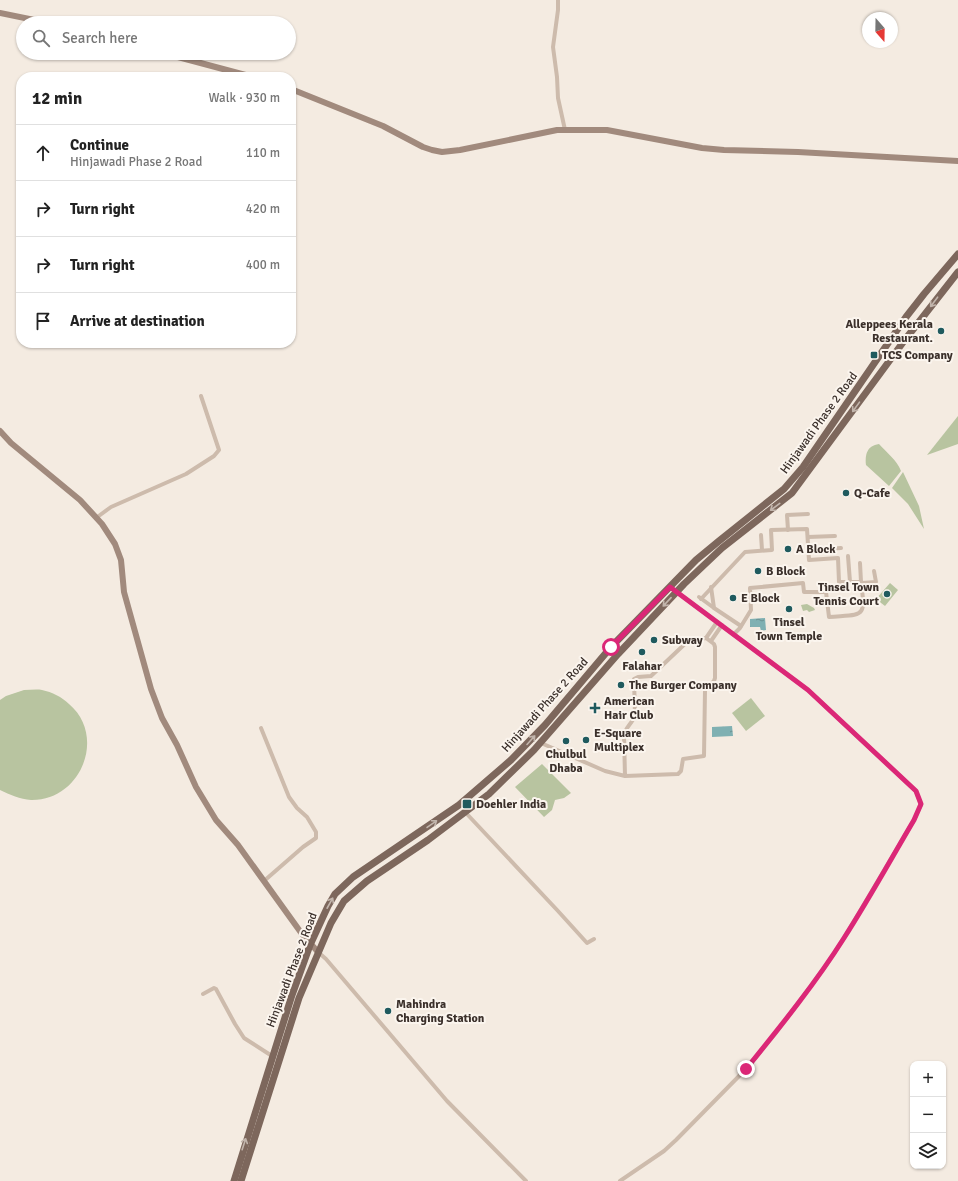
<!DOCTYPE html>
<meta charset="utf-8">
<style>
:root{--surface:#fff;--page:#f2f2f2;--text:#222;--muted:#767676;--line:#e0e0e0}
body{margin:0;font-family:Signika,sans-serif;background:var(--page);color:var(--text)}
.controls{position:absolute;right:12px;bottom:12px;display:grid;overflow:hidden;border-radius:8px;box-shadow:0 1px 3px #0004}
.controls button{width:36px;height:36px;display:grid;place-items:center;padding:0;border:0;border-bottom:1px solid var(--line);background:var(--surface);color:var(--text);font:20px sans-serif}
.compass{position:absolute;left:862px;top:12px;width:36px;height:36px;border-radius:50%;background:var(--surface);box-shadow:0 1px 3px #0004;rotate:160deg}
.stop{position:absolute;width:12px;height:12px;margin:-9px;border:3px solid #db2777;border-radius:50%;background:#fff}
.stop.end{background:#db2777;border-color:#fff;box-shadow:0 1px 4px #0008}
.list{margin:0;padding:0;list-style:none}
h2{display:flex;justify-content:space-between;align-items:center;height:52px;margin:0;padding:0 16px;font-size:17px}
h2 small{font-size:13px;font-weight:400;color:var(--muted)}
.list li{display:grid;grid-template-columns:26px 1fr auto;gap:12px;align-items:center;box-sizing:border-box;height:56px;padding:0 16px;border-top:1px solid var(--line)}
.list b{display:block;font-size:15px;white-space:nowrap}
.list p{margin:0;font-size:13px;white-space:nowrap;color:var(--muted)}
.list em{font-size:13px;font-style:normal;color:var(--muted)}
.icon{flex:none;width:22px;height:22px;fill:none;stroke:currentColor;stroke-width:2;stroke-linecap:round;stroke-linejoin:round}
.map{position:relative;flex:none;width:958px;height:1181px;overflow:hidden}
.search{position:absolute;background:var(--surface);box-shadow:0 1px 3px #0004;left:16px;top:16px;width:280px;height:44px;display:flex;align-items:center;gap:10px;box-sizing:border-box;padding:0 14px;border-radius:22px;color:var(--muted);font-size:15px}
.panel{position:absolute;background:var(--surface);box-shadow:0 1px 3px #0004;left:16px;top:72px;width:280px;height:276px;border-radius:16px}
.map>svg:first-child{display:block}
</style>
<div class="map">
<svg width="958" height="1181" viewBox="0 0 958 1181">
<defs>
<pattern id="water-ripples" width="26" height="14" patternUnits="userSpaceOnUse"><rect width="26" height="14" fill="#7fb0b2"/><path d="M2 4q2-2 4 0t4 0M15 11q2-2 4 0t4 0" fill="none" stroke="#699091"/></pattern>
</defs>
<rect width="100%" height="100%" fill="#f4ebe1"/>
<g fill="#b8c4a0">
<polygon points="958,416 958,444 927,455 954,421"/>
<path d="M 879,444 C 886,452 897,460 901,471 L 889,486 L 866,465 C 865,454 867,446 879,444 Z"/>
<polygon points="903,472 919,506 924,529 908,504 892,488"/>
<polygon points="890,583 898,590 885,606 876,599"/>
<polygon points="807,604 814,608 815,610 809,612 807,610 803,611 801,605"/>
<path d="M 24,690 C 30,690 37,689 42,690 C 52,692 62,697 69,704 C 107,736 81,801 31,800 C 20,799 10,795 0,790 L 0,700 L 6,696 Z"/>
<polygon points="751,698 765,716 746,731 732,713"/>
<polygon points="542,764 571,793 564,798 555,800 552,810 544,817 515,787"/>
</g>
<g fill="url(#water-ripples)">
<polygon points="765,618 766,630 761,631 760,627 750,627 750,619"/>
<polygon points="732,726 733,736 712,737 712,727"/>
</g>
<g fill="none" stroke-linecap="round" stroke-linejoin="round">
<g stroke="#cdbbac" stroke-width="4">
<polyline points="558,0 558,10 553,47 557,77 558,98 565,130"/>
<polyline points="96,518 111,507 186,474 214,456 219,450 201,396"/>
<polyline points="788,530 787,515 808,514"/>
<polyline points="761,535 762,550"/>
<polyline points="808,537 835,536"/>
<polyline points="808,550 841,548"/>
<polyline points="848,556 850,582"/>
<polyline points="860,563 861,582"/>
<polyline points="862,583 876,582 874,571"/>
<polyline points="711,587 714,608 741,626"/>
<polyline points="699,597 714,608"/>
<path d="M 701,599 L 745,552 L 772,550 L 771,530 L 807,529 L 809,560 L 838,558 L 839,582 L 861,582 C 866,619 864,614 829,617 L 826,592 L 804,592 L 803,583 L 750,588 L 751,610 L 740,628 L 734,634"/>
<polyline points="706,638 717,622"/>
<polyline points="711,641 722,625"/>
<polyline points="261,728 289,797 297,808 307,817 316,832 316,838 303,847 264,881"/>
<path d="M 541,743 L 605,771 L 625,776 L 624,736 C 625,727 633,723 635,715 L 634,679 L 638,677 L 651,676 L 688,641 L 706,638 L 714,644 L 715,647 L 715,678 L 714,681 L 705,690 L 704,756 L 683,759 L 681,771 L 678,774 L 625,776"/>
<polyline points="466,813 558,911 587,943 594,939"/>
<polyline points="318,952 326,959 447,1101 526,1181"/>
<polyline points="203,994 214,988 216,989 235,1024 244,1038 272,1056"/>
<polyline points="620,1181 664,1151 676,1140 746,1069 775,1034 827,964 844,938 914,820 921,805 916,791 808,690 670,587"/>
</g>
<g stroke="#a18a7d" stroke-width="6">
<polyline points="0,13 49,23"/>
<polyline points="163,53 253,77"/>
<polyline points="291,89 383,126 423,147 432,150 442,152 460,150 557,130 607,130 702,148 724,150 798,152 958,161"/>
<polyline points="0,431 11,443 80,500 102,524 115,544 121,560 124,592 151,689 162,718 177,745 196,787 216,820 238,845 302,934 318,952"/>
</g>
<g stroke="#7d675c" stroke-width="7">
<polyline points="234,1181 292,995 310,945 328,906 335,894 353,877 459,805 511,760 545,725 611,647 696,560 719,541 784,489 803,467 906,317 924,294 958,254"/>
<polyline points="241,1181 299,998 331,923 344,901 367,881 428,840 489,794 534,750 618,654 684,584 722,548 792,493 904,341 958,272"/>
</g>
</g>
<defs><path id="oneway-shaft" d="M-6 0H5M1.5-3L5.5 0L1.5 3" fill="none" stroke-width="1.6" stroke-linecap="round" stroke-linejoin="round"/></defs>
<g stroke="#c2b5ac">
<use href="#oneway-shaft" transform="translate(934 302) rotate(127)"/>
<use href="#oneway-shaft" transform="translate(856 407) rotate(126)"/>
<use href="#oneway-shaft" transform="translate(775 507) rotate(143)"/>
<use href="#oneway-shaft" transform="translate(667 602) rotate(133)"/>
<use href="#oneway-shaft" transform="translate(531 740) rotate(-48)"/>
<use href="#oneway-shaft" transform="translate(432 824) rotate(-35)"/>
<use href="#oneway-shaft" transform="translate(330 903) rotate(-61)"/>
<use href="#oneway-shaft" transform="translate(244 1144) rotate(-72)"/>
</g>
<g fill="none" stroke-linecap="round" stroke-linejoin="round">
<path stroke="#db2777" stroke-width="5" d="M 611,647 L 670,587 L 808,690 L 916,791 L 921,804 L 914,820 C 891,859 869,899 844,938 C 815,984 780,1027 746,1069"/>
</g>
<g fill="#1f5a5e" stroke="#fbf5ee" stroke-width="1.5">
<circle cx="941" cy="331" r="4"/>
<rect x="870" y="351" width="8" height="8" rx="2"/>
<circle cx="846" cy="493" r="4"/>
<circle cx="788" cy="549" r="4"/>
<circle cx="758" cy="571" r="4"/>
<circle cx="887" cy="594" r="4"/>
<circle cx="733" cy="598" r="4"/>
<circle cx="789" cy="609" r="4"/>
<circle cx="654" cy="640" r="4"/>
<circle cx="642" cy="652" r="4"/>
<circle cx="621" cy="685" r="4"/>
<path d="M593 702h4v4h4v4h-4v4h-4v-4h-4v-4h4z"/>
<circle cx="586" cy="740" r="4"/>
<circle cx="566" cy="741" r="4"/>
<rect x="462" y="799" width="10" height="10" rx="2"/>
<circle cx="388" cy="1011" r="4"/>
</g>
<g text-anchor="middle" dominant-baseline="central" stroke-width="4" stroke-linejoin="round" paint-order="stroke">
<g font-size="12" font-weight="bold" fill="#3b302b" stroke="#fbf5ee" text-anchor="start">
<text x="933" y="324" text-anchor="end">Alleppees Kerala<tspan x="933" dy="14">Restaurant.</tspan></text>
<text x="882" y="355">TCS Company</text>
<text x="854" y="493">Q-Cafe</text>
<text x="796" y="549">A Block</text>
<text x="766" y="571">B Block</text>
<text x="879" y="587" text-anchor="end">Tinsel Town<tspan x="879" dy="14">Tennis Court</tspan></text>
<text x="741" y="598">E Block</text>
<text x="789" y="622" text-anchor="middle">Tinsel<tspan x="789" dy="14">Town Temple</tspan></text>
<text x="662" y="640">Subway</text>
<text x="642" y="666" text-anchor="middle">Falahar</text>
<text x="629" y="685">The Burger Company</text>
<text x="604" y="701">American<tspan x="604" dy="14">Hair Club</tspan></text>
<text x="594" y="733">E-Square<tspan x="594" dy="14">Multiplex</tspan></text>
<text x="566" y="754" text-anchor="middle">Chulbul<tspan x="566" dy="14">Dhaba</tspan></text>
<text x="476" y="804">Doehler India</text>
<text x="396" y="1004">Mahindra<tspan x="396" dy="14">Charging Station</tspan></text>
</g>
<g font-size="12" fill="#3b302b" stroke="#fbf5ee">
<text transform="translate(819 423) rotate(-54)">Hinjawadi Phase 2 Road</text>
<text transform="translate(545 705) rotate(-48)">Hinjawadi Phase 2 Road</text>
<text transform="translate(292 970) rotate(-69)">Hinjawadi Phase 2 Road</text>
</g>
</g>
</svg>
<div class="controls">
<button>+</button>
<button>−</button>
<button><svg class="icon" aria-label="layers" viewBox="0 0 24 24"><path d="M12 4l9 5-9 5-9-5zM3 14l9 5 9-5"/></svg></button>
</div>
<svg class="compass" viewBox="-18 -18 36 36"><path d="M0-13l5 13h-10z" fill="#e53935"/><path d="M0 13l5-13h-10z" fill="#767676"/></svg>
<div class="stop" style="left:611px;top:647px"></div>
<div class="stop end" style="left:746px;top:1069px"></div>
<div class="search"><svg class="icon" aria-label="search" viewBox="0 0 24 24"><circle cx="10" cy="10" r="6"/><path d="M15 15l6 6"/></svg>Search here</div>
<section class="panel">
<h2>12 min<small>Walk · 930 m</small></h2>
<ul class="list">
<li><svg class="icon" aria-label="ahead" viewBox="0 0 24 24"><path d="M12 20V5M6 11l6-6 6 6"/></svg><div><b>Continue</b><p>Hinjawadi Phase 2 Road</p></div><em>110 m</em></li>
<li><svg class="icon" aria-label="right" viewBox="0 0 24 24"><path d="M7 20v-9h11M14 6l5 5-5 5"/></svg><div><b>Turn right</b></div><em>420 m</em></li>
<li><svg class="icon" aria-label="right" viewBox="0 0 24 24"><path d="M7 20v-9h11M14 6l5 5-5 5"/></svg><div><b>Turn right</b></div><em>400 m</em></li>
<li><svg class="icon" aria-label="arrive" viewBox="0 0 24 24"><path d="M6 21V4h12l-3 4 3 4H6"/></svg><div><b>Arrive at destination</b></div></li>
</ul>
</section>
</div>
